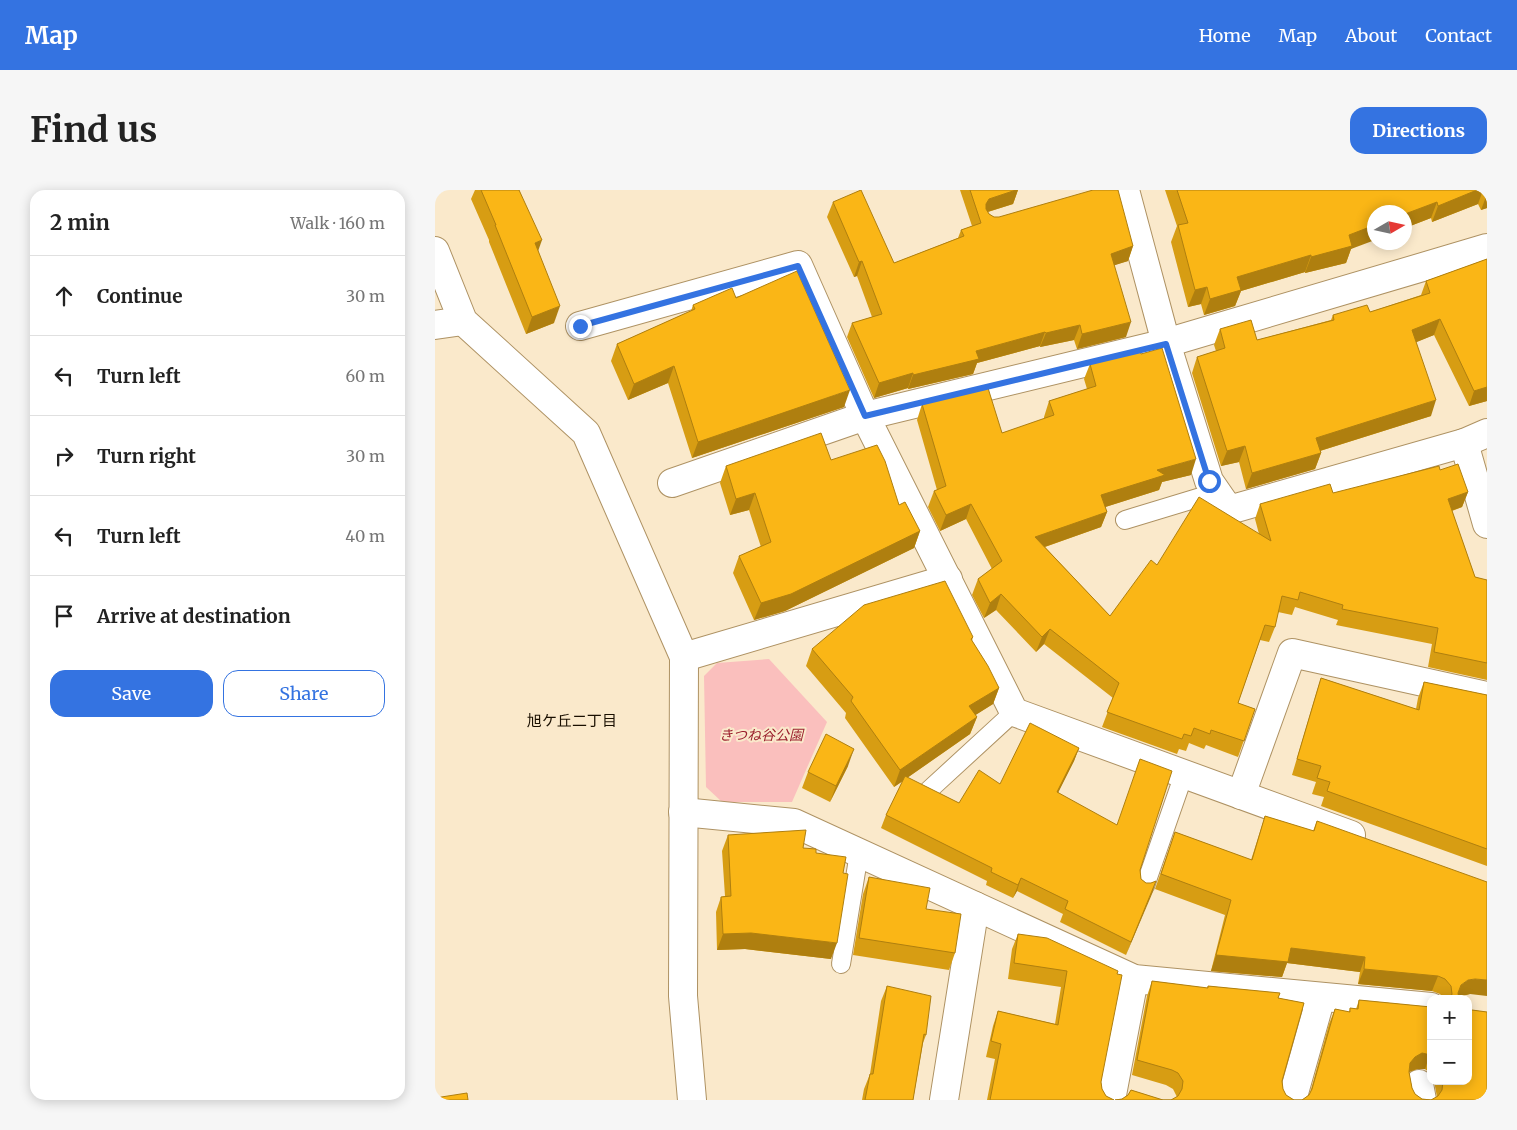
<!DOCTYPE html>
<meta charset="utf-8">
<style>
:root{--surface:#fff;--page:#f6f6f6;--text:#222;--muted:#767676;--line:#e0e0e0;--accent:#3473e1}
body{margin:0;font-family:Merriweather,"Noto Sans JP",serif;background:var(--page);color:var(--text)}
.controls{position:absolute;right:15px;bottom:15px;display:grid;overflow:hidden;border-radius:10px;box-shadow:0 2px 12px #0003}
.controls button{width:45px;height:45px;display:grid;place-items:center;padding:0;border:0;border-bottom:1px solid var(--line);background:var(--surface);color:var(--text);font:25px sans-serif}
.compass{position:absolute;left:932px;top:15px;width:45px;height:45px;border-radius:50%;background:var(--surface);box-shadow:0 2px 12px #0003;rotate:81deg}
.stop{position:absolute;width:15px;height:15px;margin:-11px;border:4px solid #3473e1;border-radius:50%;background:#fff}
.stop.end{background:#3473e1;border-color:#fff;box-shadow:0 1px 5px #0008}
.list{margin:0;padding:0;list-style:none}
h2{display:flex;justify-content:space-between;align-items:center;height:65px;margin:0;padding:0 20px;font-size:21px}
h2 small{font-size:16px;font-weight:400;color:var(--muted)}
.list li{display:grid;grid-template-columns:32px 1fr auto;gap:15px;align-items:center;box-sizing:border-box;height:80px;padding:0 20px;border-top:1px solid var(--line)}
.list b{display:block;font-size:19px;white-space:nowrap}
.list em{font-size:16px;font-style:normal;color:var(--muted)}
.actions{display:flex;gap:10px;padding:15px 20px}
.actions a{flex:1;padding:11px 0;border:1px solid var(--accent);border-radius:15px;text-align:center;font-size:18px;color:var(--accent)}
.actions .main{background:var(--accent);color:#fff}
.icon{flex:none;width:28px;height:28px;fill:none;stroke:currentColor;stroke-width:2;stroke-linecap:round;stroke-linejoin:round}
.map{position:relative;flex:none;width:1052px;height:910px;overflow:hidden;border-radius:15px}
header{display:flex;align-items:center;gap:30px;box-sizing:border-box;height:70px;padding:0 25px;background:var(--accent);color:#fff}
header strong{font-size:24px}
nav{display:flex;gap:28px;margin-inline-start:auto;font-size:18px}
.intro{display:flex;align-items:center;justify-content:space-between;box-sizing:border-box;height:120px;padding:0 30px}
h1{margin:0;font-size:35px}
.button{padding:12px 22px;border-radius:15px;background:var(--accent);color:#fff;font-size:18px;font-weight:700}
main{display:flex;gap:30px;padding:0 30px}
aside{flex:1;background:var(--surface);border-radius:15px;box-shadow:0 2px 12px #0003}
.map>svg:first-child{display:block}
</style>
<header>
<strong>Map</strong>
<nav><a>Home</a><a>Map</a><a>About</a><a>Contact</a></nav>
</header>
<div class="intro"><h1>Find us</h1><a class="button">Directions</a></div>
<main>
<aside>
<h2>2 min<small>Walk · 160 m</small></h2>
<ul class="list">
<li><svg class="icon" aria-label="ahead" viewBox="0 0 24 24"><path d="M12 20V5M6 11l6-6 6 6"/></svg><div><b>Continue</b></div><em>30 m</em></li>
<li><svg class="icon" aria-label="left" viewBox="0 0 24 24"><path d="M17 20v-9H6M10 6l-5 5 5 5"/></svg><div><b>Turn left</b></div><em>60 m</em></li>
<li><svg class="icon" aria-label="right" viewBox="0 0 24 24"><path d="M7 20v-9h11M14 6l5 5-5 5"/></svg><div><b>Turn right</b></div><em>30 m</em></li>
<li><svg class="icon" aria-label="left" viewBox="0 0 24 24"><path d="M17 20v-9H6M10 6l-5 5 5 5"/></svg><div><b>Turn left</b></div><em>40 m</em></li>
<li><svg class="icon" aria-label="arrive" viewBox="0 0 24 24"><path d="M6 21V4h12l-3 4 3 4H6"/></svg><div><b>Arrive at destination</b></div></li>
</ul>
<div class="actions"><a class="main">Save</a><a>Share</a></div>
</aside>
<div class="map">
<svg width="1052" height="910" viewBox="0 0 1052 910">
<rect width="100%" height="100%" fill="#fae9cb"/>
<polygon fill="#fabfbd" points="334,469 392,532 357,612 287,612 271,597 269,486 282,473"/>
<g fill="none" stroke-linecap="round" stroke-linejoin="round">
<defs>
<g id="lane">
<polyline points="690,330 782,302"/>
<polyline points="493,601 579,522"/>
<polyline points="710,696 749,584"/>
<polyline points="406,774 424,663"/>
</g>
<g id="street">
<polyline points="690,0 731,153 774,291 794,320 1029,253 1052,243"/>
<polyline points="0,61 28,131 151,243 249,467 248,806 257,910"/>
<polyline points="0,135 28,131"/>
<polyline points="145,136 363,75 430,226 579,522 916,645"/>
<polyline points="1029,253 1052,334"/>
<polyline points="237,293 430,226 731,153 1052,58"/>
<polyline points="249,467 513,389"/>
<polyline points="806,605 857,463 1052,506"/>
<polyline points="248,622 359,633 699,789 996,817"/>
<polyline points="984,894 987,910"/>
<polyline points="509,910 540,716"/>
<polyline points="676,910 699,789"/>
<polyline points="857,910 886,807"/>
</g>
</defs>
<use href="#lane" stroke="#ae9263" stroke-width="20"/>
<use href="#street" stroke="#ae9263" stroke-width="30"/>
<use href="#lane" stroke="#fff" stroke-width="18"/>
<use href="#street" stroke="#fff" stroke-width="28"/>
</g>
<g fill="#d79d13">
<polygon points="40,0 84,0 103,61 119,133 91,144 54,52 54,50 36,9"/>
<polygon points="525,0 583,0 578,14 553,22 554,24 559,27 698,56 693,71 679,75 691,147 642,159 639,150 605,157 605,156 542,173 538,184 473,199 473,198 439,208 412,147 417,133 437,127 422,86 419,87 392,27 398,12 459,73 523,48 526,40 537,36"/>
<polygon points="730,0 1052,0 1052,18 1046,20 1043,14 997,32 996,28 970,38 970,22 916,59 911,73 870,83 870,82 806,101 800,116 769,125 766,114 753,117 736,52 742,36"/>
<polygon points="1052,69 1052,211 1034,216 999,145 981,152 996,226 885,261 886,263 880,279 811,299 804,272 786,276 757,183 762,167 781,161 779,155 785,139 822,150 896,130 898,125 935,122 986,105 991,91"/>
<polygon points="301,108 409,217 257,268 233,193 193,210 176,171 182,154 256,121 258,115"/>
<polygon points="655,174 756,285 727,292 724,300 670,317 672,322 666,337 610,357 675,426 722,375 824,344 820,329 825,314 898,303 1005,280 1033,302 1027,317 1017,321 1040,387 1052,390 1052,490 993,477 997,454 901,435 903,430 860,417 857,425 843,422 840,437 834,452 825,450 803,513 820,519 803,567 771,555 769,559 754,553 751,561 744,559 742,564 667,537 678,508 609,454 601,462 561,420 549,428 537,405 543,389 557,379 531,329 505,341 493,317 499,301 502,300 482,230 487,214 567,243 609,229 609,227 614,211 652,199 649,189"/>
<polygon points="396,270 464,315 485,341 479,358 350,421 319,430 298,383 304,366 326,357 314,320 295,325 285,293 291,276"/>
<polygon points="538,447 537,451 564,498 558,514 540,525 542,527 535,544 472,588 524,613 644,558 639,571 623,602 705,680 706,689 711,693 716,693 721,691 691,765 625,732 628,724 582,701 578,708 551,695 552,691 446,638 451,625 468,591 459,597 410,528 411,523 371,476 377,459"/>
<polygon points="886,488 981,519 983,508 989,492 1052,505 1052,676 886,616 889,607 877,604 881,592 857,585 881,504"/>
<polygon points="413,576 395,612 367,598 373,582"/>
<polygon points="830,626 878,641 882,631 1035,804 1027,806 1024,808 1024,809 1009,809 1005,804 997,801 923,794 925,782 852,773 847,787 776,781 790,725 720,699 740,642 816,670"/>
<polygon points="293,645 368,658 381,663 396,769 310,759 282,760 281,722 286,707 290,706 287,661"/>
<polygon points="434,687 491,719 520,763 514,780 418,765 428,704"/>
<polygon points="583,744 682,784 666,892 667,899 671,906 679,910 552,910 560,869 551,867 558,836 563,821 620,834 626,797 573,789 577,759"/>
<polygon points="717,791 772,798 773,796 845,803 843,808 869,813 847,891 848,899 851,905 859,910 867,910 874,905 875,903 894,834 900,819 914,822 915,818 921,819 924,810 996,817 996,884 990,879 982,879 974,882 977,898 980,904 987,909 996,910 1002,907 999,891 1033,891 1033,819 1037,820 1052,822 1052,910 680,910 687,909 693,905 696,900 728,910 736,910 742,907 738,899 731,895 697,885 712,806"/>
<polygon points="452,796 491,845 488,853 478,910 427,910 429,899 435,884 446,811"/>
</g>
<g fill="#af7f0f">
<polygon points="581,0 583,0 578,14 549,23 551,14 554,9"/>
<polygon points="1042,0 1048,0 1043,14 997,32 1003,16"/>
<polygon points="1052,4 1052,18 1046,20"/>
<polygon points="1002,12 996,28 970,38 970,24"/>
<polygon points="940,35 940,50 916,59 911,73 870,83 876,67 914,45"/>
<polygon points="107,50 101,67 100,53"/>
<polygon points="698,56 693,71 671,78 676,64"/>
<polygon points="876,65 870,82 806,101 800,116 769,125 775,109 802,87"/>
<polygon points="427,71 422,86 419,87 424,72"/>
<polygon points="772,97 766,114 753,117 760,100"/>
<polygon points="125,116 119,133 91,144 97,127"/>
<polygon points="1005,129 999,145 972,156 977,140"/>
<polygon points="696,132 691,147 642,159 647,144"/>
<polygon points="645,135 639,150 605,157 611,143"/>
<polygon points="610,142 605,156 542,173 538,184 473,199 478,185 541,161"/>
<polygon points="239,176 233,193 193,210 199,194"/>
<polygon points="478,183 473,198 439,208 444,193"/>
<polygon points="1052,197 1052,211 1034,216 1039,201"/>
<polygon points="415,200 409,217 257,268 263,252"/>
<polygon points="1001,210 996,226 875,264 881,248"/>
<polygon points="810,256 804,272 786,276 792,261"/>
<polygon points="886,263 880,279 811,299 817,283"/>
<polygon points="761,269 756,285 727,292 724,300 661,320 666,305 722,280"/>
<polygon points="1033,302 1027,317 1007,324 1013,309"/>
<polygon points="320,303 314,320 295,325 301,309"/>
<polygon points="536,314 531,329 505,341 511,325"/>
<polygon points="672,322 666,337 595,362 600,347"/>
<polygon points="485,341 479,358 350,421 319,430 326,413"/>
<polygon points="566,404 561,420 549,428 555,413"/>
<polygon points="615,439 609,454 601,462 607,447"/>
<polygon points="564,498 558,514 528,533 534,516"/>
<polygon points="542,527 535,544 459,597 465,580"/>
<polygon points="644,558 639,571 617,615 622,602"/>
<polygon points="419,559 413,576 395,612 401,596"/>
<polygon points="586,688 582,701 578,708 583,695"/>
<polygon points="721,691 717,704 691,765 696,752"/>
<polygon points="316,743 402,753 396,769 310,759 282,760 288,744"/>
<polygon points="856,758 930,767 925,782 852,773 847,787 776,781 781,765"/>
<polygon points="929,779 1003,786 997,801 923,794"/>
<polygon points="1040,789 1052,790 1052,806 1035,804 1027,806 1023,809 1021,809 1026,795 1033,790"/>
<polygon points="987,863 995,864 990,879 982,879 974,882 975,873 980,867"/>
</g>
<g fill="#fab616" stroke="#af7f0f">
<polygon points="46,0 84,0 107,50 100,53 125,116 97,127 60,35 61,35"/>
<polygon points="426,0 459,73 529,46 526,40 546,33 535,0 581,0 554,9 551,14 551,19 554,24 559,27 564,27 658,0 683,0 698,56 676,64 696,132 647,144 645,135 611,143 610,142 541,161 544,169 478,185 478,183 444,193 417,133 447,124 427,71 424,72 398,12"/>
<polygon points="742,0 1042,0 1003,16 1002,12 970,24 970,22 940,22 940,35 914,45 917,56 876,67 876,65 802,87 806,100 775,109 772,97 760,100 743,35 753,33"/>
<polygon points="1052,69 1052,197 1039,201 1005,129 977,140 1001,210 881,248 886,263 817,283 810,256 792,261 762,167 790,158 785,139 816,130 822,150 899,130 898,125 932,115 935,122 995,103 991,91"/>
<polygon points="362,81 415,200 263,252 239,176 199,194 182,154 260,119 258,115 297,98 301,108"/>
<polygon points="727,158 761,269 722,280 730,285 666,305 672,322 600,347 675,426 716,370 722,375 764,307 836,351 825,314 895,294 898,303 1004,276 1005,280 1023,274 1033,302 1013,309 1040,387 1052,390 1052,473 999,462 1003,438 907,419 908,415 865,402 863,410 847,406 840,437 830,435 803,513 820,519 809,551 776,540 775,544 759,538 756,546 749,544 747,549 672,522 684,493 615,439 607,447 566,404 555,413 543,389 567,371 536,314 511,325 499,301 511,296 487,214 553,198 567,243 619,225 614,211 661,196 655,174 705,161 706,164"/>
<polygon points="386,243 396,270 442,255 450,271 464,315 470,312 485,341 356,404 326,413 304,366 336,352 320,303 301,309 291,276"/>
<polygon points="510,391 538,447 536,449 553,476 564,498 534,516 542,527 465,580 416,511 418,507 377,459 429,415"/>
<polygon points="886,488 984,520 989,492 1052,505 1052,659 892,601 895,592 882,588 886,576 862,569"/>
<polygon points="595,533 644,558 622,602 682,635 705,569 737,581 705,680 706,689 711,693 716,693 721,691 696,752 630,719 633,711 586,688 583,695 556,682 557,678 451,625 470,586 524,613 544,580 565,594"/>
<polygon points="391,544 419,559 401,596 373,582"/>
<polygon points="830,626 879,641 882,631 1052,692 1052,790 1040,789 1033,790 1026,795 1023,803 1024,809 1015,809 1017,804 1016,796 1010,789 1003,786 929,779 930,767 856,758 853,772 781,765 796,710 726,684 740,642 817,670"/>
<polygon points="371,640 368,658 381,659 381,663 411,667 408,683 413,684 402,753 316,743 288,744 286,707 296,706 293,645"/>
<polygon points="434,687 495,698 491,719 526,724 520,763 424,748"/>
<polygon points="583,744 612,748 683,781 682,784 687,785 666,892 667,899 671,906 679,910 555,910 566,854 556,851 563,821 623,835 632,781 579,773"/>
<polygon points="717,791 773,798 773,796 845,803 843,808 869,813 847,891 848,899 851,905 859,910 867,910 874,905 877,899 900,819 915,822 915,818 923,819 924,810 996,817 996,865 987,863 980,867 975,873 974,882 977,898 980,904 987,909 996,910 1003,906 1007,900 1008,891 1033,891 1033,819 1037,820 1052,822 1052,910 680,910 687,909 693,905 696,900 728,910 736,910 743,906 747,899 748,891 743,883 737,880 702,870"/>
<polygon points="452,796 496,806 491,845 489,844 478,910 430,910 435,884 438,884"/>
<polygon points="32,903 33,910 0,910 0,908"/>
</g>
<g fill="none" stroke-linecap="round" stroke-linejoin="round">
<polyline stroke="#3473e1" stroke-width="6" points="145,136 363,76 430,226 731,154 774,291"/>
</g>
<g text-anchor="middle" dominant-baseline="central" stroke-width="4" stroke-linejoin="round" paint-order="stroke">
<g font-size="14" font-style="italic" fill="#9b212e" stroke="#fae9cb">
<text x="326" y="545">きつね谷公園</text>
</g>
<g font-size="15" fill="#190f00" stroke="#fae9cb">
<text x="137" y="530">旭ケ丘二丁目</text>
</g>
</g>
</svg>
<div class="controls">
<button>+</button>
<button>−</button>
</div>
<svg class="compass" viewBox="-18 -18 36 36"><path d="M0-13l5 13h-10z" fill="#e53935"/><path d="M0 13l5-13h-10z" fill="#767676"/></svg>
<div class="stop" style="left:774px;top:291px"></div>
<div class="stop end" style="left:145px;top:136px"></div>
</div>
</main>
